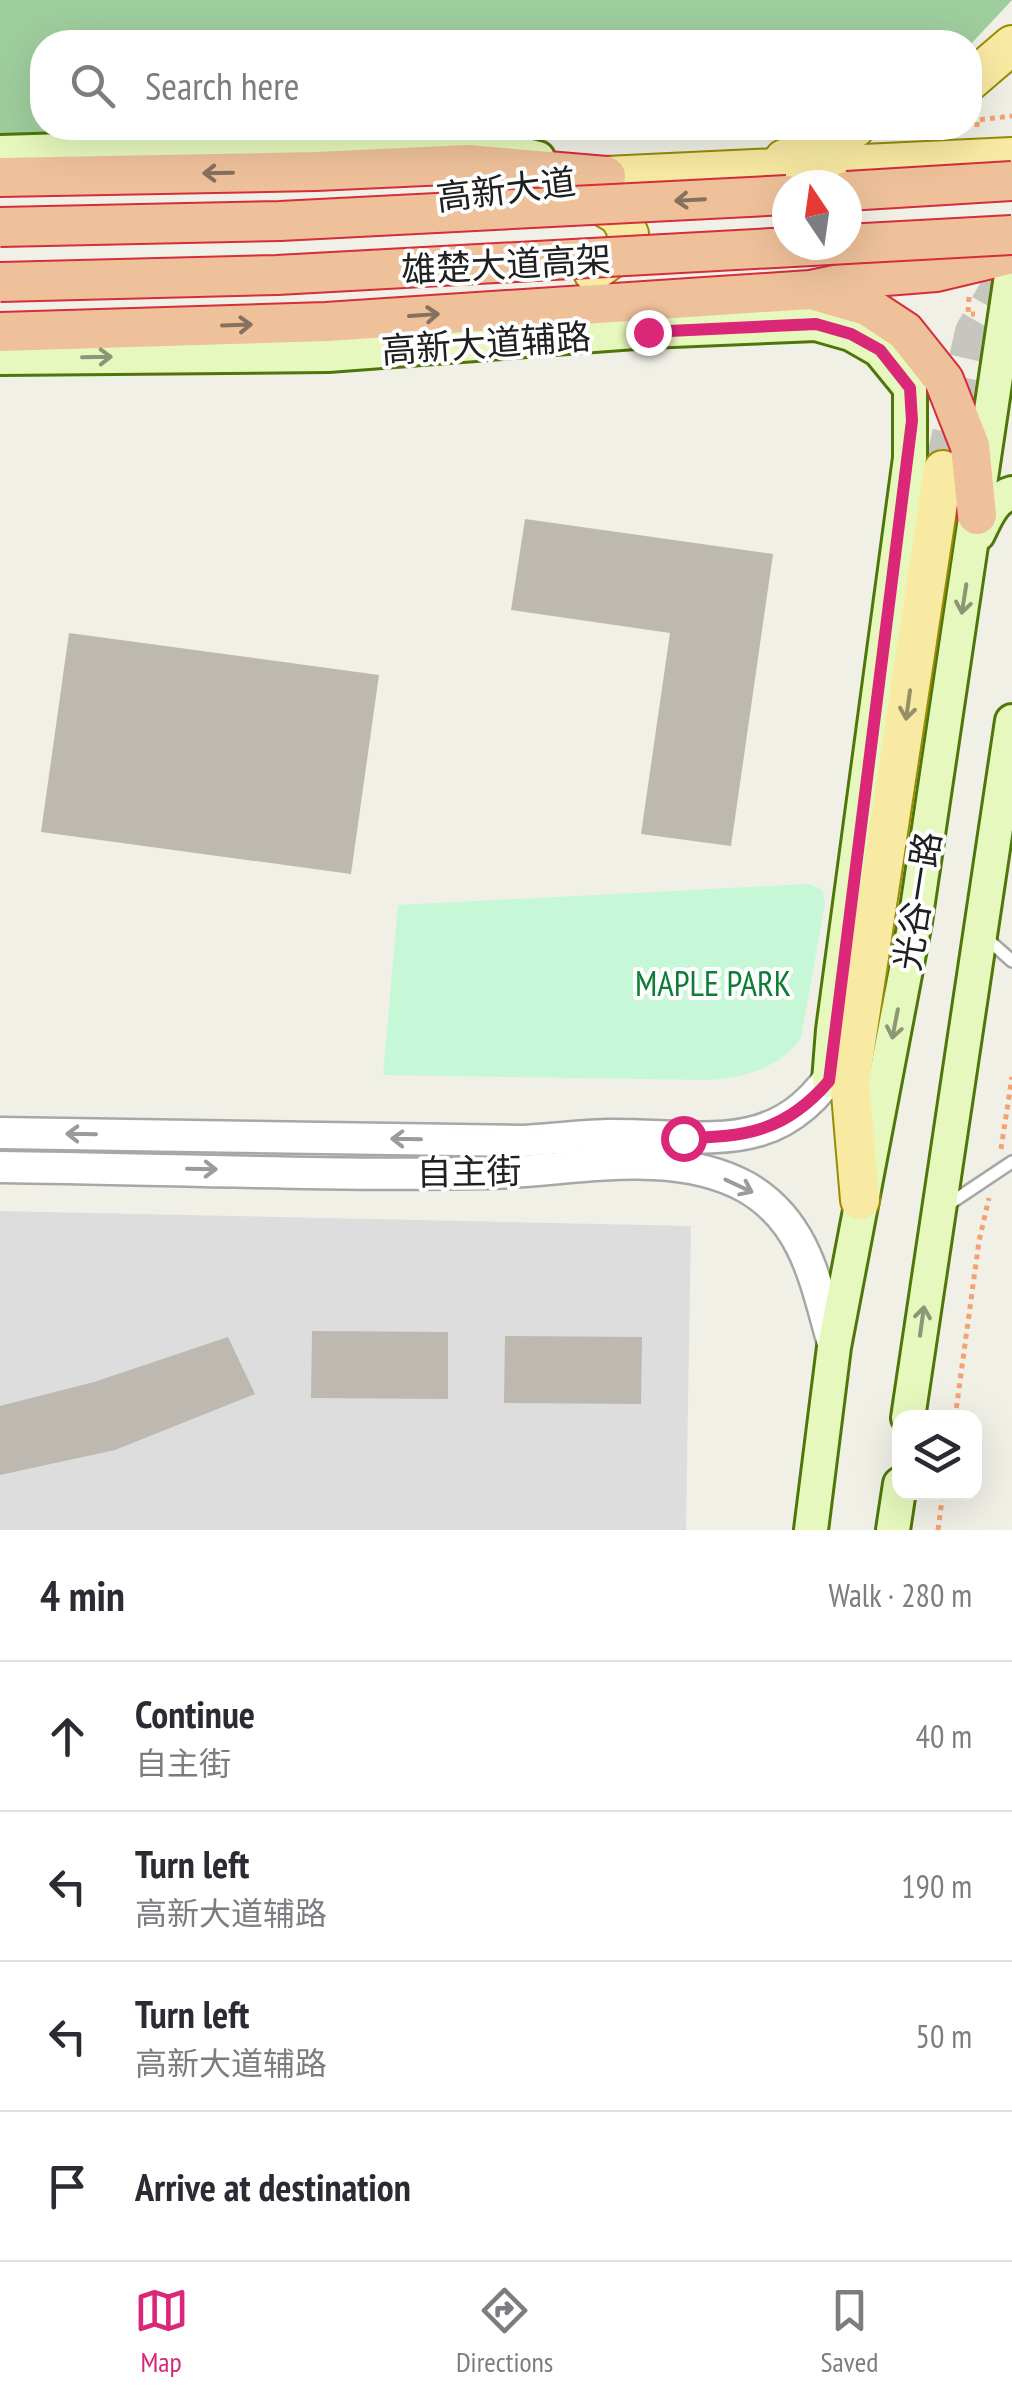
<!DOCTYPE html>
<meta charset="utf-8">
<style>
:root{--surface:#fff;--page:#f2f2f3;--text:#2b2b33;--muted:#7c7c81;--line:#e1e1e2;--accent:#db2777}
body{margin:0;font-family:"PT Sans Narrow","Noto Sans SC",sans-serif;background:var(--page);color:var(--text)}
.controls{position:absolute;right:30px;bottom:30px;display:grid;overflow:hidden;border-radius:20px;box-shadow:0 10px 40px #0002}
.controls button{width:90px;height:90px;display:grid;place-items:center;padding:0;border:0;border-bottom:2px solid var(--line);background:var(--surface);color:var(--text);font:50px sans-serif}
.compass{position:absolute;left:772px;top:170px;width:90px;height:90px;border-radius:50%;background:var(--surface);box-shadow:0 10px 40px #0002;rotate:347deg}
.stop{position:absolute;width:30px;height:30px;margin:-22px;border:8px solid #db2777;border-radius:50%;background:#fff}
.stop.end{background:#db2777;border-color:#fff;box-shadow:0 2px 10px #0008}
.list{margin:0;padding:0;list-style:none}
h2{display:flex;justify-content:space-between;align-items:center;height:130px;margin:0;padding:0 40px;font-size:42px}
h2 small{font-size:32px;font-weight:400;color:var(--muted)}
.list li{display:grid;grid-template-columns:65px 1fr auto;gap:30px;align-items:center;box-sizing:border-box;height:150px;padding:0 40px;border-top:2px solid var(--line)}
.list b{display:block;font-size:38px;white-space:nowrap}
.list p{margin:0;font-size:32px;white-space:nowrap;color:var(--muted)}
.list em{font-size:32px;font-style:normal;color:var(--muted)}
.icon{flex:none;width:55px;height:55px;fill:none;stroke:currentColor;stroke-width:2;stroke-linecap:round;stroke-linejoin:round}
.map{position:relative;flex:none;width:1012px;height:1530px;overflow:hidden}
.search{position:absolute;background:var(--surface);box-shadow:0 10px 40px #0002;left:30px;right:30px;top:30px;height:110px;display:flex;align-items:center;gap:25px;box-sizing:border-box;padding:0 35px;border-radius:40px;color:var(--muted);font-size:38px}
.sheet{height:730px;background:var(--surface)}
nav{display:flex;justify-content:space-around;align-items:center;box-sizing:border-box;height:140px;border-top:2px solid var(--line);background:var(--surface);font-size:28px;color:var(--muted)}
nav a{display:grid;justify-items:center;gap:5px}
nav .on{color:var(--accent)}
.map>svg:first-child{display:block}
</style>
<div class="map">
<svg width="1012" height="1530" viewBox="0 0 1012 1530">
<rect width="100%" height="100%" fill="#f0f0e7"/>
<polygon fill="#dedddd" points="0,1211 691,1226 686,1530 0,1530"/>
<polygon fill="#9fce9d" points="0,0 1012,0 970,45 970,42 42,42 42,128 255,128 0,138"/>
<path fill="#c6f8d7" d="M 810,884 L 823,891 L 825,904 L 801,1038 C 780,1068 745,1077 711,1080 L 383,1075 L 398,905 Z"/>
<g fill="#bdb9b0">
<polygon points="525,519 773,554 731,846 641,834 670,633 511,610"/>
<polygon points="69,633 379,675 351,874 41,832"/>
<polygon points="312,1331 448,1332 448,1399 311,1398"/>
<polygon points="505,1336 642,1337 641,1404 504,1403"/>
<polygon points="228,1337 255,1394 115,1450 0,1475 0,1406 94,1382"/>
</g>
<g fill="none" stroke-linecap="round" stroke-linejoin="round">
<polyline stroke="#c6c6bf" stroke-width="38" stroke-dasharray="38 19" stroke-linecap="butt" points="943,470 974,332 1012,266"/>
<defs>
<g id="service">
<polyline points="985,937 1012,961"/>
<polyline points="946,1206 1012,1162"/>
</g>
<g id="tertiary">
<path d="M 0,1133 L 523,1141 C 551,1139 580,1136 608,1135 C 706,1134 781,1161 841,1060"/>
<path d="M 0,1167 C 161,1169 323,1176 485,1173 C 567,1172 670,1145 746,1187 C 807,1222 816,1285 834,1347"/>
</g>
<g id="secondary">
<polyline points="0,152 460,138 538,158"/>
<polyline points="0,358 328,355 648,331 816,324 851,334 879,350 910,388 910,458 833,1030 829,1081"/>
<path d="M 978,534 C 986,518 993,498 1012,493"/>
<polyline points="908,1418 1012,721"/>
<polyline points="811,1530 834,1347 915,922 1012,269"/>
<polyline points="893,1530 900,1484"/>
</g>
<g id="primary">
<polyline points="970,81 1012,45"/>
<polyline points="784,159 855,128"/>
<polyline points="581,193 619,216 629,234 621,252 593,272"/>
<polyline points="462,197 606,176 1012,157"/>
<polyline points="860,1200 850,1082 943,470"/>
</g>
<g id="trunk">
<polyline points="0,177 316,171 468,164 606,176"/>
<polyline points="818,292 867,306 905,331 944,380 970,446 977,515"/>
<polyline points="0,332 326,322 810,290 873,277 936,272 1012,254"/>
</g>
</defs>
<use href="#service" stroke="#a7a7a7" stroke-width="16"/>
<use href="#tertiary" stroke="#a7a7a7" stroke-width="35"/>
<use href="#secondary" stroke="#4e7609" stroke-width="38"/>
<use href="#primary" stroke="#978d05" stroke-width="42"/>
<use href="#trunk" stroke="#d62c3b" stroke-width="42"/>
<g stroke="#f5a273" stroke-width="5" stroke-dasharray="5 5" stroke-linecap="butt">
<polyline points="977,127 977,120 1012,116"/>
<polyline points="969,297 968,314 975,314"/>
<polyline points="1001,1149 1012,1077"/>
<polyline points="955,1418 979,1241 989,1198"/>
<polyline points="938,1530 943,1492"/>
</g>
<use href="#service" stroke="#fff" stroke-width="11"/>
<use href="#tertiary" stroke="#fff" stroke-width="30"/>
<use href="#secondary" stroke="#e6f8bd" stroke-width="32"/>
<use href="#primary" stroke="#f9eaa3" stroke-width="38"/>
<use href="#trunk" stroke="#eec19a" stroke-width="38"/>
<defs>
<g id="trunk-bridge">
<polyline points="847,191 1012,181"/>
<polyline points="0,227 280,221 787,195"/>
<polyline points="0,282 277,275 1012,235"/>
</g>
</defs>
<use href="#trunk-bridge" stroke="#d62c3b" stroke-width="42" stroke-linecap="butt"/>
<use href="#trunk-bridge" stroke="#eec19a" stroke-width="38"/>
</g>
<defs><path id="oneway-shaft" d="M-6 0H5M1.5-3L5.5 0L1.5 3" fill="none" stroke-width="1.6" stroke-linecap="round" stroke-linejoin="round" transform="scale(2.5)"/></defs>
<g stroke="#87705d">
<use href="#oneway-shaft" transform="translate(218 173) rotate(179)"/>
<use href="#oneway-shaft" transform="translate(690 200) rotate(177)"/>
<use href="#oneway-shaft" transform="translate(424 315) rotate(-4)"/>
<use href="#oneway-shaft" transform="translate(237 325) rotate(-2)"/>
</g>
<g stroke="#8d9776">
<use href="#oneway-shaft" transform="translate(97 357) rotate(-1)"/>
<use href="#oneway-shaft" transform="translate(964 599) rotate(99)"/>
<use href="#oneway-shaft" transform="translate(895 1024) rotate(101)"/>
<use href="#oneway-shaft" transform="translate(922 1321) rotate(-82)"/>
</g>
<use stroke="#978f68" href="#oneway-shaft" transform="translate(908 705) rotate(98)"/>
<g stroke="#9b9b9b">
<use href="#oneway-shaft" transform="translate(81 1134) rotate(-179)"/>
<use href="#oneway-shaft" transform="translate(406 1139) rotate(-179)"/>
<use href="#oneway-shaft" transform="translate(202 1169) rotate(1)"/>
<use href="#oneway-shaft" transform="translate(739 1186) rotate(25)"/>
</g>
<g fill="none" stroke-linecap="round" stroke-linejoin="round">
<path stroke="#db2777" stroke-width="12" d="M 648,332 L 816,324 L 851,334 L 880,350 L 910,388 L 912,421 L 829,1081 C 786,1131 747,1137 683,1138"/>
</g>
<g text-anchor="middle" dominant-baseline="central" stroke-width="8" stroke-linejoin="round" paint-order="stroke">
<g font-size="35" fill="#202020" stroke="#fff">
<text transform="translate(506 189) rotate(-7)">高新大道</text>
<text transform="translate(506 264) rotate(-3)">雄楚大道高架</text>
<text transform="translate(486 343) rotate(-4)">高新大道辅路</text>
<text transform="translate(917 901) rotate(-81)">光谷一路</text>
<text transform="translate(469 1171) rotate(-1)">自主街</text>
</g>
<g font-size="35" fill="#0f7d35" stroke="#fff">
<text x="713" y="983">MAPLE PARK</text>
</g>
</g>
</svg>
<div class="controls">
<button><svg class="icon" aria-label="layers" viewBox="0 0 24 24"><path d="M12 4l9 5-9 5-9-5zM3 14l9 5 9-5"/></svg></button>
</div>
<svg class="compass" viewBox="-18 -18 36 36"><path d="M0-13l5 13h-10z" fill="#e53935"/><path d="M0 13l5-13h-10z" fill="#7c7c81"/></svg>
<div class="stop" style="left:683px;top:1138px"></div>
<div class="stop end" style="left:648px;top:332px"></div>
<div class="search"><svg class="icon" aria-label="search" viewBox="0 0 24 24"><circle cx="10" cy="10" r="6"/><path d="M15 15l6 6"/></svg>Search here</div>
</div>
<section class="sheet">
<h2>4 min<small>Walk · 280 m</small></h2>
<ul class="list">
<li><svg class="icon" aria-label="ahead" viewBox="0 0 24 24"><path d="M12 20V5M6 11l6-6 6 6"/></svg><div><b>Continue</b><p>自主街</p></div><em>40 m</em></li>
<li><svg class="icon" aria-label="left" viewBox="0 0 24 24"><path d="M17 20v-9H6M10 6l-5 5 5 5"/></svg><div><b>Turn left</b><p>高新大道辅路</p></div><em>190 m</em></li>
<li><svg class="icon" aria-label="left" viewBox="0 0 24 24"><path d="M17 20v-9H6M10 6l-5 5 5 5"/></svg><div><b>Turn left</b><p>高新大道辅路</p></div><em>50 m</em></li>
<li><svg class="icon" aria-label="arrive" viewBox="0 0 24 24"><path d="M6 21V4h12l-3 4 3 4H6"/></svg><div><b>Arrive at destination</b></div></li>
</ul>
</section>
<nav>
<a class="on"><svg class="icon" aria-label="map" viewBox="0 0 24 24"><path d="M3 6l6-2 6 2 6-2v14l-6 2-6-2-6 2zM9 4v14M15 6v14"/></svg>Map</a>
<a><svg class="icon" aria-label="directions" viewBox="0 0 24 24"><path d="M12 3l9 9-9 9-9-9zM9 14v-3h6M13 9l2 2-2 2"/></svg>Directions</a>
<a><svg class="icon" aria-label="saved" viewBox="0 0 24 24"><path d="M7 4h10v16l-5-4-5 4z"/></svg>Saved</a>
</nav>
